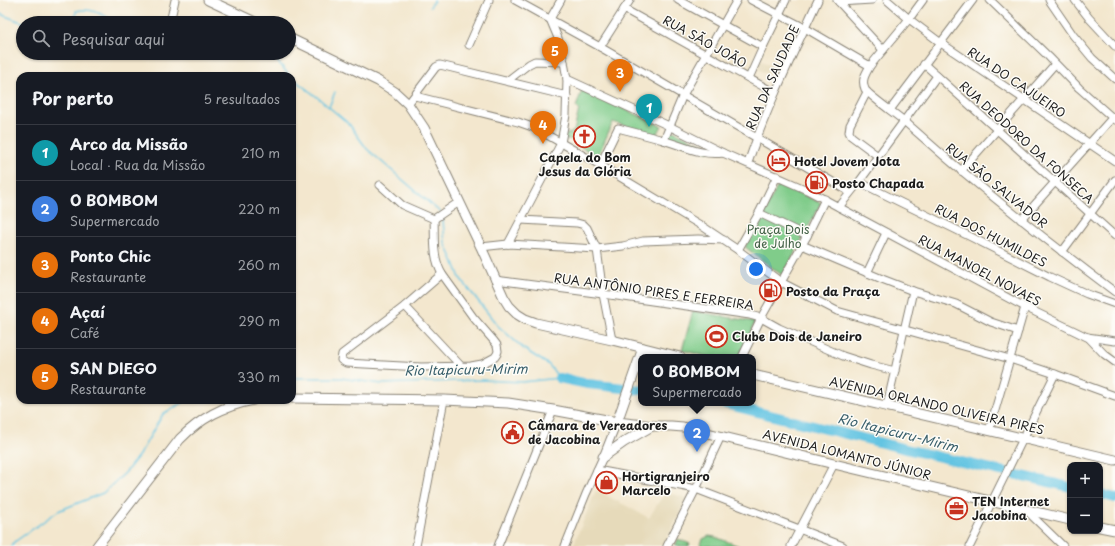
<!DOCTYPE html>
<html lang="pt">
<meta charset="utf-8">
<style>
:root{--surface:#171b24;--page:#242831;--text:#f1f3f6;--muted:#9ea1a6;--line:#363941;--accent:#1a73e8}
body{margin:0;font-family:"Playpen Sans",sans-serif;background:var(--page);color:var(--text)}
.controls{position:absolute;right:12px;bottom:12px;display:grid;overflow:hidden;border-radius:8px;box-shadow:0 1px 3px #0004}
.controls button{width:36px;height:36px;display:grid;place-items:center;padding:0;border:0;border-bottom:1px solid var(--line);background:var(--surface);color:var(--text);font:20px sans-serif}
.you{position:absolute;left:756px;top:269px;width:14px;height:14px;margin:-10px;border:3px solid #fff;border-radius:50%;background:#1a73e8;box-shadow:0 0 0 6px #1a73e833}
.badge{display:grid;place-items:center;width:26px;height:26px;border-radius:50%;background:var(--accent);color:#fff;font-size:13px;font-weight:700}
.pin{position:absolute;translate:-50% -33px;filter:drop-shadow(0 1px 2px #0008)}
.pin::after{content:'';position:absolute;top:21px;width:14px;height:12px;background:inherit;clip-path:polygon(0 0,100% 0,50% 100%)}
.popup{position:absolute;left:638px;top:354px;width:118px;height:52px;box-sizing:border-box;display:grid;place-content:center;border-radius:8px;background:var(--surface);filter:drop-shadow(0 1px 3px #0005);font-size:13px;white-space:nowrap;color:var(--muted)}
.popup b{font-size:15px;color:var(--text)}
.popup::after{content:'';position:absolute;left:50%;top:100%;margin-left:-8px;border:8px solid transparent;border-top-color:var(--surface)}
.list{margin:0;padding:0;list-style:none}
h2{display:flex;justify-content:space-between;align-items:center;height:52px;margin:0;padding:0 16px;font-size:17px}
h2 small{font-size:13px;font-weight:400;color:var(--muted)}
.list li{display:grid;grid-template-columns:26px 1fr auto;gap:12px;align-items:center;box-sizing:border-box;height:56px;padding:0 16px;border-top:1px solid var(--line)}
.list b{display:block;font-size:15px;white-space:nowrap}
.list p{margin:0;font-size:13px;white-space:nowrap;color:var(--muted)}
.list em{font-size:13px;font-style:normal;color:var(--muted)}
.icon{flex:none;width:22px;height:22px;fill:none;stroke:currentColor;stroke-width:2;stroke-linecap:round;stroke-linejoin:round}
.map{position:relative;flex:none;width:1115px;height:546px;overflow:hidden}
.search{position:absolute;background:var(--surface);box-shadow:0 1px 3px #0004;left:16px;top:16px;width:280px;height:44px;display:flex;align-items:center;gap:10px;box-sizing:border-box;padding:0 14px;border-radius:22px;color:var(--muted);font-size:15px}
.panel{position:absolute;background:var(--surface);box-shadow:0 1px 3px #0004;left:16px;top:72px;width:280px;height:332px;border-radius:12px}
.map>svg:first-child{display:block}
</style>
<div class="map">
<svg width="1115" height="546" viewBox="0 0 1115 546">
<rect width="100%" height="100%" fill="#fdfcf7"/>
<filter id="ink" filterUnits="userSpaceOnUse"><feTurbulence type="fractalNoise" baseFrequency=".025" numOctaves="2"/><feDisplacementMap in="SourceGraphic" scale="8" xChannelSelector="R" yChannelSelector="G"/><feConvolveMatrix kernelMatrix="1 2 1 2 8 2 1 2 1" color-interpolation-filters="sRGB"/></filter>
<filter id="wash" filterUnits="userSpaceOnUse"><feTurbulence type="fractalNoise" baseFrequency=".012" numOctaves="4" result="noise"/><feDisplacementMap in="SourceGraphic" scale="16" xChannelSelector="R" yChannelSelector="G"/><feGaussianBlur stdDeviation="0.9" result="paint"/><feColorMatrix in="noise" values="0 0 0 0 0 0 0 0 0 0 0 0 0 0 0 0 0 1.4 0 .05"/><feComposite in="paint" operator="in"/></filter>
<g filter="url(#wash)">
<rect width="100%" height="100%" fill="#f3e7ce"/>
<g fill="#e6daba">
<polygon points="760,60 781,71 777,79 756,68"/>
<polygon points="596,490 649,518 665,492 687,498 663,546 573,546"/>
</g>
<g fill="#80cc8a" stroke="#4e7453">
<polygon points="582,90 662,126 656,136 613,122 598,156 575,144 573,140 565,139 565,135 574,131 579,109 576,107"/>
<polygon points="671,130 711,148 710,152 667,139"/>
<polygon points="779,184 821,203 783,276 745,247"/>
<polygon points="693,311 755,322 739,357 709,357 682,350"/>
<polygon points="709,536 715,537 739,546 700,546 703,539"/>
<polygon points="678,539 690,544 689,546 675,546"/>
</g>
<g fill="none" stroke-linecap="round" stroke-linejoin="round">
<g stroke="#64c4e2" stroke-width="1.5">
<polyline points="430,7 434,0"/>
<polyline points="0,14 24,23"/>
<path d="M 75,23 L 76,11 C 92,7 104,15 117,23"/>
<polyline points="270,53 290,76"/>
<polyline points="292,78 317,97 349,124 367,149 440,212"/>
<polyline points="329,107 335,92"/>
<polyline points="442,217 443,220 445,243 453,260 460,278 498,326 524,349 549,365 559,378"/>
<polyline points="292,378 341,378 382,384 482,380 522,382 559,378"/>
<polyline points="12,546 13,543 58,511 103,493 125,473 139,455 163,414 187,400"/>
</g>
<g stroke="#64c4e2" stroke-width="10">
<polyline points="559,378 588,384 641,390"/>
<polyline points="721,403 910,450 1070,487"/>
<polyline points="1100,494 1115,498"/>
</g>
</g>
</g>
<g filter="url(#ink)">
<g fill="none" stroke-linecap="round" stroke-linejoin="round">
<defs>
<g id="minor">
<polyline points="515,0 600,47 850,192"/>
<polyline points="678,0 763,47"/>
<polyline points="751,0 805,28 870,66"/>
<polyline points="837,0 883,50"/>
<polyline points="887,0 909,19 941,43 1115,161"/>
<path d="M 923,0 L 909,19 L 870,66 C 866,73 861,80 865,89 C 867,94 897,115 904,121 C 924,138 942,155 962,171 C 1012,213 1063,253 1115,292"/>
<polyline points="990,0 1049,57 1079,88 1115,120"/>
<polyline points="1049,0 1073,35 1092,58 1115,79"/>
<polyline points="1075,0 1089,18 1115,46"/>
<polyline points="839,2 872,0"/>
<polyline points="624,9 775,93"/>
<polyline points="171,18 175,0"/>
<polyline points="550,19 561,0"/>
<polyline points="469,45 489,0"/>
<polyline points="600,47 630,0"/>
<polyline points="924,64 1115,236"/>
<polyline points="749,78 763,47 786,0"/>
<polyline points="567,79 669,126 723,153 807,190 1025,307 1087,337 1115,341"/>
<polyline points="507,81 529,64 535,61 564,62"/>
<polyline points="867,92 850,125 849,132 851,136 878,156"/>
<polyline points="415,96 518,122 535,128 600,165 702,226 738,250 781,282 837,311 1010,359 1055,374 1115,396"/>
<polyline points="408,104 436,67 440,65 567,96"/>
<polyline points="890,110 973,0"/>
<polyline points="664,140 683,95 737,0"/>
<path d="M 748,163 C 767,107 793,54 818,0"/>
<path d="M 600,165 L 618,128 C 633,132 649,136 663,140 C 683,146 702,156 723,153"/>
<polyline points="961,171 1055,64"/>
<polyline points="859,182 971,237 1050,277 1087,294 1115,304"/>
<polyline points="380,185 402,205 434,219"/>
<polyline points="839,207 859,182 937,76"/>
<polyline points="759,213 807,236"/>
<polyline points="434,219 459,202"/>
<polyline points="521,220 577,223 584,225 587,228 597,249 603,294 612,340"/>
<polyline points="1021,220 1113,117"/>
<polyline points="508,244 561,143 566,115 567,79 564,62 558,38 550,19"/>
<polyline points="802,245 882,279 913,291 956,304 991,322 1018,331"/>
<polyline points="481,247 508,244 597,249 623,246 643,241 698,239 724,240"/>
<polyline points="738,250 759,213 777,176"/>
<polyline points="1062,252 1115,180"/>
<polyline points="867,273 886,233"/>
<polyline points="442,274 405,306 460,365"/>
<polyline points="495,280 603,294 750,315 761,318 779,328 843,356 871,365 895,371"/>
<path d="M 405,306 L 342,354 L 341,360 L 346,363 L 421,367 L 471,366 L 482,364 L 495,357 L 497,354 L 498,351 L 497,345 L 494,341 L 473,317 L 442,274 C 432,256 435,239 434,219"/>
<polyline points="1088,337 1104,354 1115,362"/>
<polyline points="742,357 761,318 807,236 825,199"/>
<polyline points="887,405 913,291"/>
<polyline points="989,431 1025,307"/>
<polyline points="597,470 696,489 843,546"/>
<polyline points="1026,510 1063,546"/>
<polyline points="416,546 444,400"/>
<polyline points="498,546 553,410"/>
<polyline points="565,546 586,494 603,457 617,422"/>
<polyline points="667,546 696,489 721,436"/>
<polyline points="791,546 834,464"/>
<polyline points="970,546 1055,374"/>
</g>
<g id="major">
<polyline points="208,0 257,23"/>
<polyline points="289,38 378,81 395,92 408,104 424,128 481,247 504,298 509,306 517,314 525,319 536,323 612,340 680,357"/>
<polyline points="753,375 1115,460"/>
<polyline points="292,398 444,400 508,403 553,410 617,422 652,426 671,426 683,427 834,464 1070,520"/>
<polyline points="617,422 643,348"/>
<polyline points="603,457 624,442 652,426"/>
<polyline points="1100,527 1115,530"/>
<path d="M 97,546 L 180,439 C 201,418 223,406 253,400"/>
</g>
</defs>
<use href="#minor" stroke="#888275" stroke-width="9"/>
<use href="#major" stroke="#888275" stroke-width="11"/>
<use href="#minor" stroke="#fff" stroke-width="7"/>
<use href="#major" stroke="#fff" stroke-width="9"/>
</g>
</g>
<defs>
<symbol id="church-ring" viewBox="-11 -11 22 22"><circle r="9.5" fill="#fdfcf7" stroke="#c8321e" stroke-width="1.5"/><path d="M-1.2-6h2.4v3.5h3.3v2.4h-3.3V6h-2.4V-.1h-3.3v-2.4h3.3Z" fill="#c8321e"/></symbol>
<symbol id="hotel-ring" viewBox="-11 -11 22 22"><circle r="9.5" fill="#fdfcf7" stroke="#c8321e" stroke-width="1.5"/><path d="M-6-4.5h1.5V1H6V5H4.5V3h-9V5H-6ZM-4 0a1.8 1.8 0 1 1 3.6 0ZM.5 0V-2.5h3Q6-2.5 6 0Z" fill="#c8321e"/></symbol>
<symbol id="fuel-ring" viewBox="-11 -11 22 22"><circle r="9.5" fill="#fdfcf7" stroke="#c8321e" stroke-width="1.5"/><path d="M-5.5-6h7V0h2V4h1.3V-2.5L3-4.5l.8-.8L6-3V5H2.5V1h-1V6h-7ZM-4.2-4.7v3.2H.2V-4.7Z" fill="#c8321e"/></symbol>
<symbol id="stadium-ring" viewBox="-11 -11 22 22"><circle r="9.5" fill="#fdfcf7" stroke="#c8321e" stroke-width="1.5"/><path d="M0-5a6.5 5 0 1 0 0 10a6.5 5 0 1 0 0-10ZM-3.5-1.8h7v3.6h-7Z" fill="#c8321e"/></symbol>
<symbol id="civic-ring" viewBox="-11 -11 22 22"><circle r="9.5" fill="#fdfcf7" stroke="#c8321e" stroke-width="1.5"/><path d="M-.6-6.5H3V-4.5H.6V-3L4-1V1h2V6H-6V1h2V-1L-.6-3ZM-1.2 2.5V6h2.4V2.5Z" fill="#c8321e"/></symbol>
<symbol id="shop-ring" viewBox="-11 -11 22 22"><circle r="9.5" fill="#fdfcf7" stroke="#c8321e" stroke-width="1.5"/><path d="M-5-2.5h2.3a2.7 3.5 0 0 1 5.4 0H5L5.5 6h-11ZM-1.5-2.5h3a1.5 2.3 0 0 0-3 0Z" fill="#c8321e"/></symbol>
<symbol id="office-ring" viewBox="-11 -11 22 22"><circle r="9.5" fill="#fdfcf7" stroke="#c8321e" stroke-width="1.5"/><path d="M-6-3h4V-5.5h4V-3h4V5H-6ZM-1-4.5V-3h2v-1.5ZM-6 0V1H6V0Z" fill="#c8321e"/></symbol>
</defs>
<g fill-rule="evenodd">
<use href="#church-ring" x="572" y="124" width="25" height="25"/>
<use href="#hotel-ring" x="766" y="148" width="25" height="25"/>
<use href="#fuel-ring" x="804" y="170" width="25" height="25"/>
<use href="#fuel-ring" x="758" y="278" width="25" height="25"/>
<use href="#stadium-ring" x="704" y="324" width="25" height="25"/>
<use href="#civic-ring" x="500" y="420" width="25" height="25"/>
<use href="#shop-ring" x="594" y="470" width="25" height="25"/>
<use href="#office-ring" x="944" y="496" width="25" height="25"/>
</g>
<g text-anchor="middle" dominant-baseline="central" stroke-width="3" stroke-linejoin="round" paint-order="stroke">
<g font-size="12" fill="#1c1c1c" stroke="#fdfcf7">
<text transform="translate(705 41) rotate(29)">RUA SÃO JOÃO</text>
<text transform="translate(772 77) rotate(-66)">RUA DA SAUDADE</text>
<text transform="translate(1017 82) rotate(34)">RUA DO CAJUEIRO</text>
<text transform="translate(1027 142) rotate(42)">RUA DEODORO DA FONSECA</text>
<text transform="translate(997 185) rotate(39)">RUA SÃO SALVADOR</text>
<text transform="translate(991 235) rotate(27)">RUA DOS HUMILDES</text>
<text transform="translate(980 270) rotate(28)">RUA MANOEL NOVAES</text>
<text transform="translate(654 291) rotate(8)">RUA ANTÔNIO PIRES E FERREIRA</text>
<text transform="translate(937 405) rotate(13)">AVENIDA ORLANDO OLIVEIRA PIRES</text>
<text transform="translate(847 454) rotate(14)">AVENIDA LOMANTO JÚNIOR</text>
</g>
<g font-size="12" font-weight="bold" fill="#1c1c1c" stroke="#fdfcf7" text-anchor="start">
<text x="585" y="157" text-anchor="middle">Capela do Bom<tspan x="585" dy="14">Jesus da Glória</tspan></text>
<text x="794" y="161">Hotel Jovem Jota</text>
<text x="832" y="183">Posto Chapada</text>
<text x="786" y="291">Posto da Praça</text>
<text x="732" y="336">Clube Dois de Janeiro</text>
<text x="528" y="425">Câmara de Vereadores<tspan x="528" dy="14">de Jacobina</tspan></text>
<text x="622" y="476">Hortigranjeiro<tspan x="622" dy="14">Marcelo</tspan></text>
<text x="972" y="501">TEN Internet<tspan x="972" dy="14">Jacobina</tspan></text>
</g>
<g font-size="12" fill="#446248" stroke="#fdfcf7">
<text x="778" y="229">Praça Dois<tspan x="778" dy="14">de Julho</tspan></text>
</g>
<g font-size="13" font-style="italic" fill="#395f6b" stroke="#fdfcf7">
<text transform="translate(466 369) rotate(-1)">Rio Itapicuru-Mirim</text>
<text transform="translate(898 432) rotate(14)">Rio Itapicuru-Mirim</text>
</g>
</g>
</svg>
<div class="controls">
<button>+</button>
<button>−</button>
</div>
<div class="you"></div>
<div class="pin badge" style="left:649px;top:127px;background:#0f9aa8">1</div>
<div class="pin badge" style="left:697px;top:452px;background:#3f7fe0">2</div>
<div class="popup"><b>O BOMBOM</b>Supermercado</div>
<div class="pin badge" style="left:620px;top:92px;background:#e8710a">3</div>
<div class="pin badge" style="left:543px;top:144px;background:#e8710a">4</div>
<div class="pin badge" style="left:555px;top:70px;background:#e8710a">5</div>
<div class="search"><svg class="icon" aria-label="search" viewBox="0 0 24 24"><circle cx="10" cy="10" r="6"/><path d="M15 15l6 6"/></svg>Pesquisar aqui</div>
<section class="panel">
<h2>Por perto<small>5 resultados</small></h2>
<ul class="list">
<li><span class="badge" style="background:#0f9aa8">1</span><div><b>Arco da Missão</b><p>Local · Rua da Missão</p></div><em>210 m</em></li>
<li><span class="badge" style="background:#3f7fe0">2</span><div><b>O BOMBOM</b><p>Supermercado</p></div><em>220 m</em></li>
<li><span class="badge" style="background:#e8710a">3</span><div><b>Ponto Chic</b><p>Restaurante</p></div><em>260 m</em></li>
<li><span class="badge" style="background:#e8710a">4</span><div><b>Açaí</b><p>Café</p></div><em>290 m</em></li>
<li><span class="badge" style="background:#e8710a">5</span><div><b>SAN DIEGO</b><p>Restaurante</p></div><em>330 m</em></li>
</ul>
</section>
</div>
